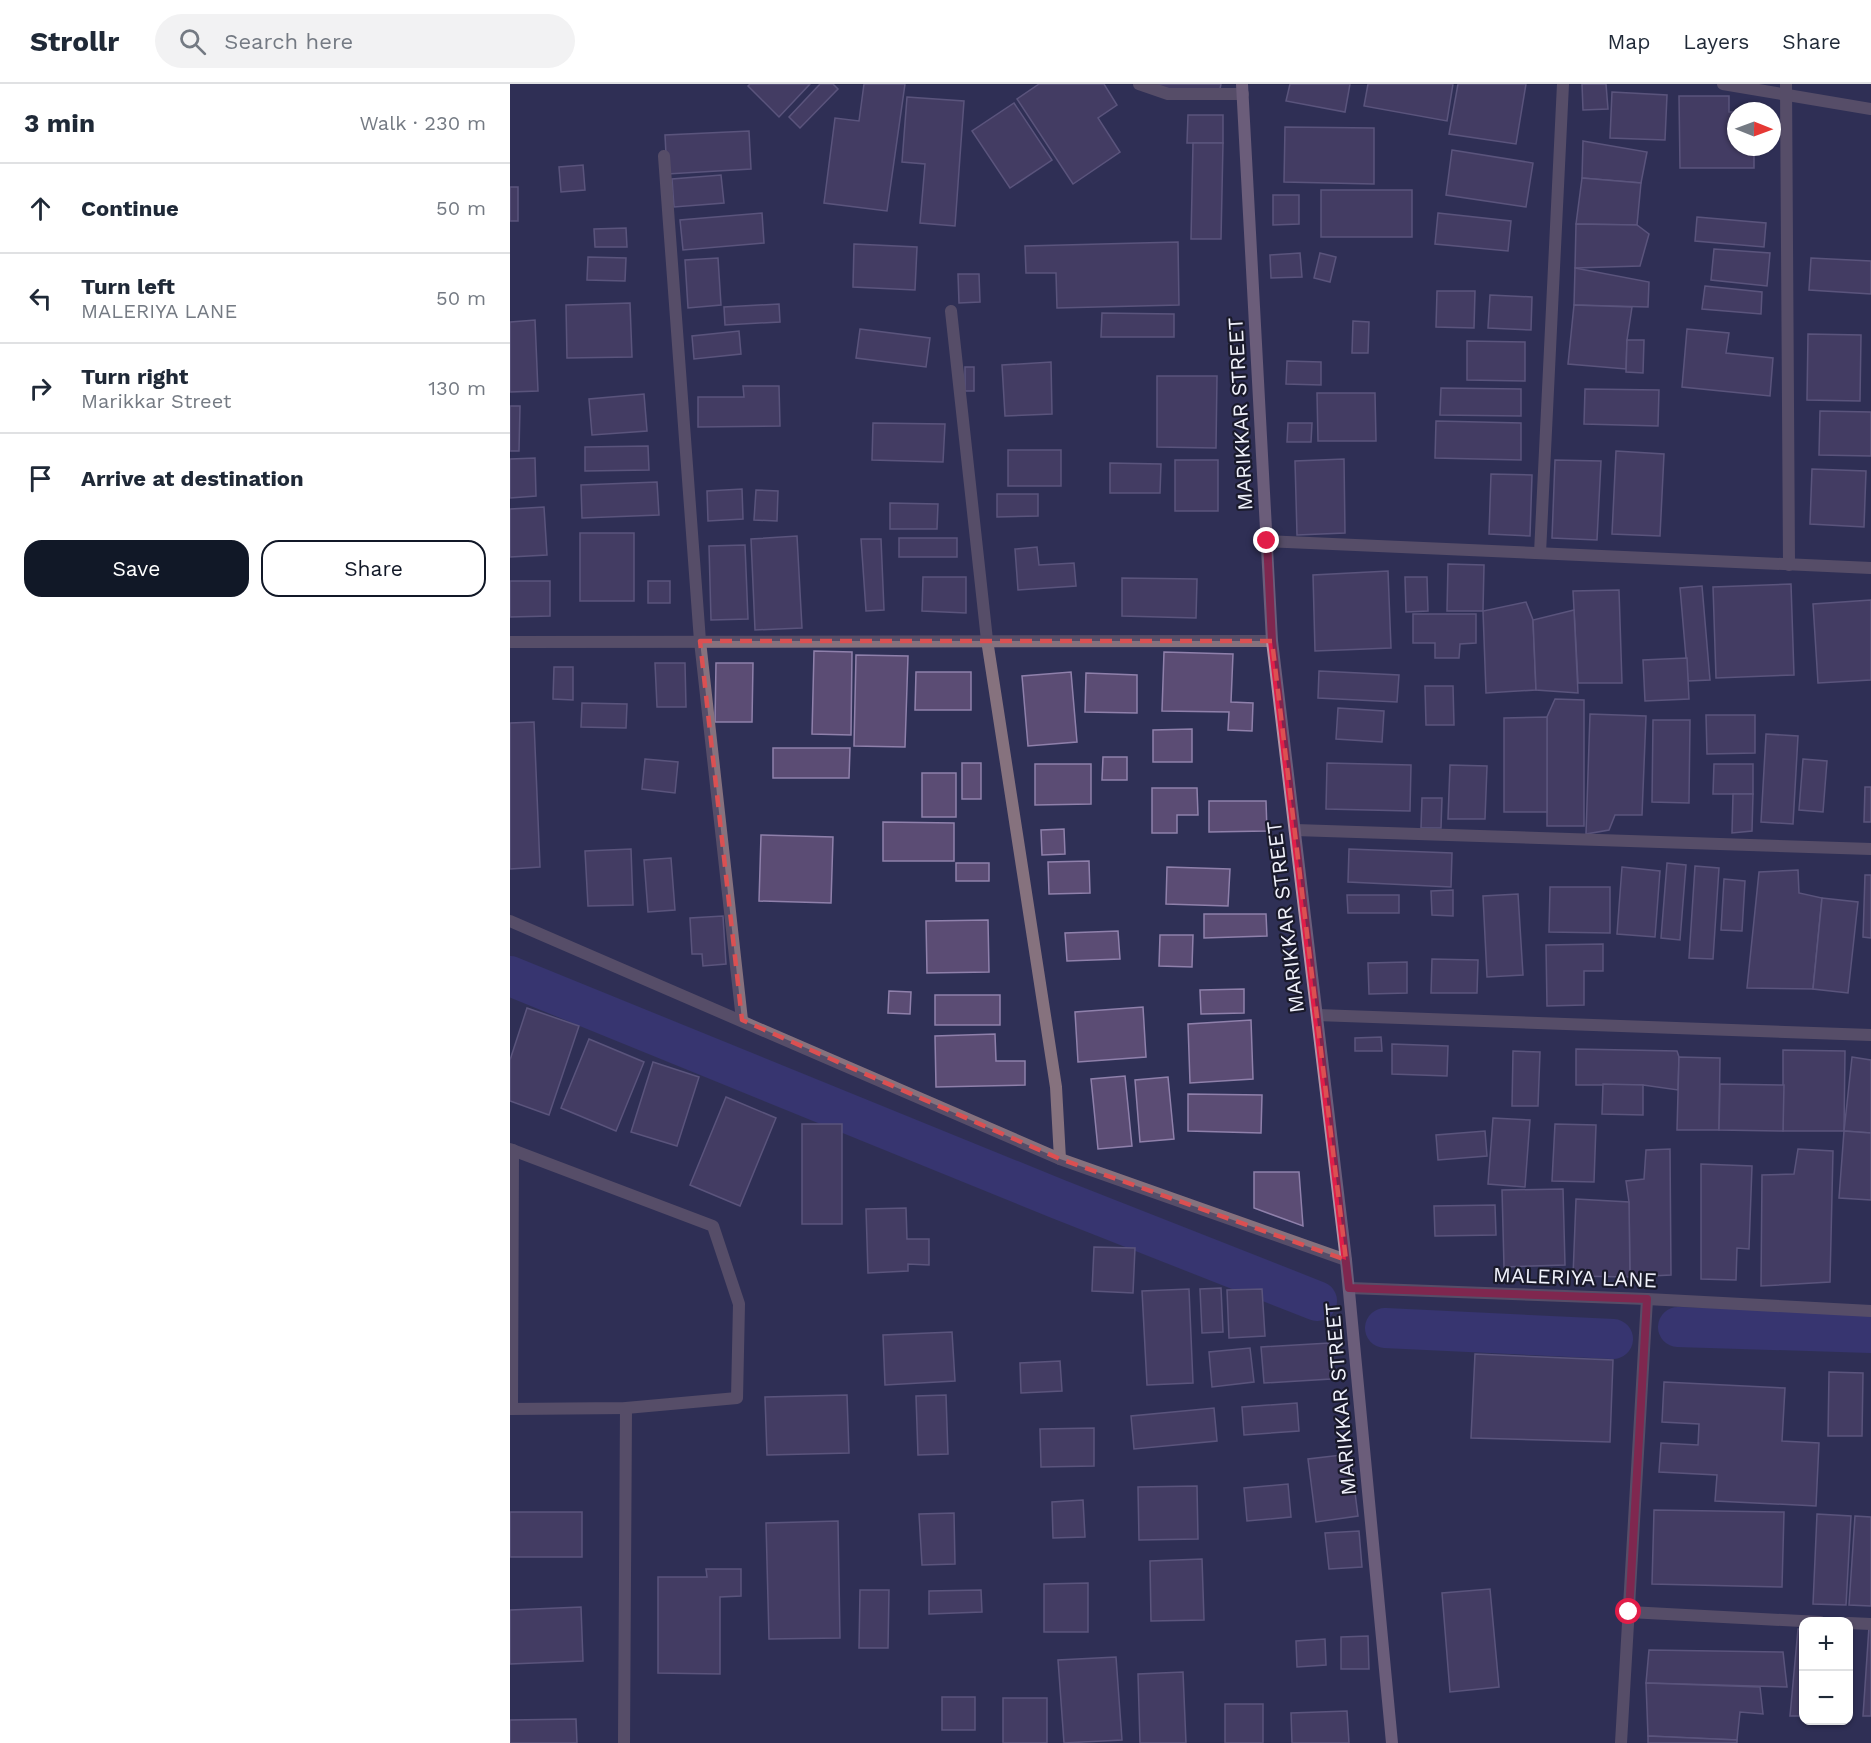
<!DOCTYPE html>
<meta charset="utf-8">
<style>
:root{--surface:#fff;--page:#f2f2f3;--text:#1f2937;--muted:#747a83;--line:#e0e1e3;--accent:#111827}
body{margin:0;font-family:"Work Sans",sans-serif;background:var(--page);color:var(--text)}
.controls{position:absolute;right:18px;bottom:18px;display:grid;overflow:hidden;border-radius:12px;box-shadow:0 2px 4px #0004}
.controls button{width:54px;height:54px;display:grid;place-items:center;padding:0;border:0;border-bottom:2px solid var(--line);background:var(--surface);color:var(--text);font:30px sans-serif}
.compass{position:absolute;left:1217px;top:18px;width:54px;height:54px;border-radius:50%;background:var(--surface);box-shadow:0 2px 4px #0004;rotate:91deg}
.stop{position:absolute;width:18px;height:18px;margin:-14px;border:4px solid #e11d48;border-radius:50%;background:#fff}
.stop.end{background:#e11d48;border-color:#fff;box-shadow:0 2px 6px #0008}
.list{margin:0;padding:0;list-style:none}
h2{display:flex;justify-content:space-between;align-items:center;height:78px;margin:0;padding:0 24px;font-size:26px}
h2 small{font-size:20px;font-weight:400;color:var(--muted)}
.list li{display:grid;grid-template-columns:39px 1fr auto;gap:18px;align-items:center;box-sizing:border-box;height:90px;padding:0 24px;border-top:2px solid var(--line)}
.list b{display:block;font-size:22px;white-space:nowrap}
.list p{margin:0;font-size:20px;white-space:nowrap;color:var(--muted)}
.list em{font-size:20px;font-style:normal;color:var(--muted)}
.actions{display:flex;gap:12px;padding:18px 24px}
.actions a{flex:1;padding:14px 0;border:2px solid var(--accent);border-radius:18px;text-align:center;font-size:21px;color:var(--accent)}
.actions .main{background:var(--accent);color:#fff}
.icon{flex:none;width:33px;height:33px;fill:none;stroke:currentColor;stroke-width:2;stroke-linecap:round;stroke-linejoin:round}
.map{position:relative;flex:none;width:1361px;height:1659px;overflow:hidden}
header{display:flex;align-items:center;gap:36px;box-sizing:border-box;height:84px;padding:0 30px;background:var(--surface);border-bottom:2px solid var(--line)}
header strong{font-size:28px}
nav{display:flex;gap:33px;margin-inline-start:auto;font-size:21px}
.search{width:420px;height:54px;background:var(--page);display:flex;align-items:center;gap:15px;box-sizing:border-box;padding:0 21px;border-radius:33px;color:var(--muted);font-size:22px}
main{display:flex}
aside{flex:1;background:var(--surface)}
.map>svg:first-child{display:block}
</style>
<header>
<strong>Strollr</strong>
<div class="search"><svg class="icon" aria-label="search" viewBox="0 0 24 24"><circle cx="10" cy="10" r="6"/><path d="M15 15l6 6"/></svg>Search here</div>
<nav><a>Map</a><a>Layers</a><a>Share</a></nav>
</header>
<main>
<aside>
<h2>3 min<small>Walk · 230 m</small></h2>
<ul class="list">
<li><svg class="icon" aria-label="ahead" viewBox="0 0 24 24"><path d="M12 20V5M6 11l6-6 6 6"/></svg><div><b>Continue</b></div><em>50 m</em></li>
<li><svg class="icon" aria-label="left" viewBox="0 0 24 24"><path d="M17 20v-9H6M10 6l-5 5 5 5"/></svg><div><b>Turn left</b><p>MALERIYA LANE</p></div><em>50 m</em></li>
<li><svg class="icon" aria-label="right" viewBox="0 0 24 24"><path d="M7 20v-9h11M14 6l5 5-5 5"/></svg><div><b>Turn right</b><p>Marikkar Street</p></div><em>130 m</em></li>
<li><svg class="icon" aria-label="arrive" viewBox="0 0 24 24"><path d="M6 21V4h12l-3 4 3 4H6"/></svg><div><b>Arrive at destination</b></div></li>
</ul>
<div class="actions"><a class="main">Save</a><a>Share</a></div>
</aside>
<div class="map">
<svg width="1361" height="1659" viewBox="0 0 1361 1659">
<rect width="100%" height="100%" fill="#2f3056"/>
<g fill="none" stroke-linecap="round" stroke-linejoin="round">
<g stroke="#413c90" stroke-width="40">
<polyline points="0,892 548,1115 807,1217"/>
<polyline points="1168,1243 1361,1249"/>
<polyline points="875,1244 1103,1255"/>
</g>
</g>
<g fill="#5b4c74" stroke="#8f80ab" stroke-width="1.5">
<polygon points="240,0 300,0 269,33 238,2"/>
<polygon points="310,0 323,0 328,5 290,44 279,33"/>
<polygon points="354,0 395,0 377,127 314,119 325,34 349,37"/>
<polygon points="529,0 594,0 607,21 588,34 610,68 563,100 507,15"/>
<polygon points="645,0 711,0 710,5 680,7 651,4"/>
<polygon points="780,0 840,0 835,28 776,17"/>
<polygon points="858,0 943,0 937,37 854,22"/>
<polygon points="948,0 1016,0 1006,60 939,50"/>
<polygon points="1072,0 1096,0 1098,25 1073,26"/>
<polygon points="1102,8 1157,11 1155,56 1100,54"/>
<polygon points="1169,12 1219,12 1219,28 1226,28 1226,63 1244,63 1244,84 1170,84"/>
<polygon points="397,13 454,17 445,142 410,139 415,80 392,78"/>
<polygon points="504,19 542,76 500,104 462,47"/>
<polygon points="678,31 713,31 713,59 677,59"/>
<polygon points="775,43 864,44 864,100 774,98"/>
<polygon points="239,47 241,85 157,90 155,51"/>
<polygon points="1073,57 1137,68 1131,99 1072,94"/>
<polygon points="683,59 713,59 711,155 681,155"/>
<polygon points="942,66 1023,79 1016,123 936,111"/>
<polygon points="73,81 75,106 51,108 49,83"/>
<polygon points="211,91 214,119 164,123 162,95"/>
<polygon points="1072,94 1131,99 1127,141 1066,140"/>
<rect x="0" y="103" width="8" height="34"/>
<rect x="811" y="106" width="91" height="47"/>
<polygon points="763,111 789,111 789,140 763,141"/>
<polygon points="252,129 254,159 173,166 170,136"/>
<polygon points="928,129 1001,137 998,167 925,160"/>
<polygon points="1187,133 1256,139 1254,163 1185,157"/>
<polygon points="1066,140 1127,141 1139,150 1130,182 1065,184"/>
<polygon points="116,144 117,163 85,163 84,145"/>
<polygon points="668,158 669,221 547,224 546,189 516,189 515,162"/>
<polygon points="344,160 407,163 405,206 343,203"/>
<polygon points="1204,165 1260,169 1257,202 1201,196"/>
<polygon points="790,169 792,193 761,194 760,171"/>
<polygon points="810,169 826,173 820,198 804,194"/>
<polygon points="78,173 116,174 115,197 77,196"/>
<polygon points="208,174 211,221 178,224 175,176"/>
<polygon points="1301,174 1361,177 1361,210 1299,206"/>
<polygon points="1065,184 1139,198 1138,223 1064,221"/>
<polygon points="448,190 469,190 470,218 449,219"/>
<polygon points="1195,202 1252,208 1251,230 1192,225"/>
<polygon points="927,207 965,207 964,244 926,243"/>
<polygon points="980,211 1022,213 1021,246 978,244"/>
<polygon points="120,219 122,273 57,274 56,221"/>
<polygon points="269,220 270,238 215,241 214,223"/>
<polygon points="1064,221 1122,223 1117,256 1116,285 1058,280"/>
<polygon points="592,229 664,230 664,253 591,253"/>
<polygon points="25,236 28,307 0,308 0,238"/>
<polygon points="843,237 859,238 858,269 842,269"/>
<polygon points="350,245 420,254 416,283 346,274"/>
<polygon points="1177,245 1219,249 1216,269 1263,274 1260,312 1172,303"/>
<polygon points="229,247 231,270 184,275 182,252"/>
<polygon points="1298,250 1351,251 1350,317 1297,316"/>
<polygon points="1117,256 1134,256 1133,289 1116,288"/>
<polygon points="957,257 1015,258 1015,297 957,296"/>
<polygon points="777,277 811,278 811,301 776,300"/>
<polygon points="541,278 542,330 495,332 492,281"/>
<rect x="455" y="283" width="9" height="24"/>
<polygon points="647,292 707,292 706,364 647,363"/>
<polygon points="233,302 269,302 270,342 188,343 188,313 234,313"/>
<polygon points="931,304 1011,305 1011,332 930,331"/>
<polygon points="1075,305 1149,306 1148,342 1074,340"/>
<polygon points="807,309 865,309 866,357 808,357"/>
<polygon points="134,310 137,347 82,351 79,315"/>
<polygon points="0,322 10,322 9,367 0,367"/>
<polygon points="1310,327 1361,328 1361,372 1309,371"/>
<polygon points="926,337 1011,339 1011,376 925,374"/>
<polygon points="363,339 435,340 433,378 362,376"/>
<polygon points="778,339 802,339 801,358 777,358"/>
<polygon points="138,362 139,386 75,387 75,363"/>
<rect x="498" y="366" width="53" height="36"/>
<polygon points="1106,367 1154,370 1150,452 1102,450"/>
<polygon points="25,374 26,412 0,414 0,375"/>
<polygon points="834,375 835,449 787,451 785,377"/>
<rect x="665" y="376" width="43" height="51"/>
<polygon points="1045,376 1091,377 1087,456 1042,454"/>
<polygon points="600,379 651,380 650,409 600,409"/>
<polygon points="1302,385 1356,387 1354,443 1300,440"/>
<polygon points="981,390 1022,391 1020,452 979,450"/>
<polygon points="147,398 149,431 72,434 71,401"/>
<polygon points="232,405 233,435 198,437 197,407"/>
<polygon points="246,406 268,407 267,437 244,436"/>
<polygon points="487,410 528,410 528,432 487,433"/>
<polygon points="380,419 428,420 427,445 380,445"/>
<polygon points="34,423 37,471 0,473 0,425"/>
<rect x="70" y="449" width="54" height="68"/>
<polygon points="287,452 292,544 245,546 241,455"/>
<rect x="389" y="454" width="58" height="19"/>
<polygon points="351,455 371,455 374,526 356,527"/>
<polygon points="235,461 238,535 201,536 199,462"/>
<polygon points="527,463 529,481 564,479 566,502 508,506 505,465"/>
<polygon points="938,480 974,481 973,527 937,527"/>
<polygon points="878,487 881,564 805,567 803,491"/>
<polygon points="413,493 456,493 456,529 412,527"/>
<polygon points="895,493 917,493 918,527 896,528"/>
<polygon points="612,494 687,495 686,534 612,532"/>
<polygon points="0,497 40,497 40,532 0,533"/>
<rect x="138" y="497" width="22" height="22"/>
<polygon points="1281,500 1284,591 1206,594 1203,503"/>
<polygon points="1192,502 1200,596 1178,597 1170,504"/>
<polygon points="1109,506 1112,599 1068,599 1063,507"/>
<polygon points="1361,516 1361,596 1308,599 1303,520"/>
<polygon points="1016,518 1023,536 1026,606 976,609 973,527"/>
<polygon points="1064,526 1068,609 1026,606 1023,536"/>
<polygon points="903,530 966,530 966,559 950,560 949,574 925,574 925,559 903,559"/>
<polygon points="304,567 342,568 341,651 302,650"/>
<polygon points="654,568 723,570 721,618 743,619 742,647 718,646 719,628 652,627"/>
<polygon points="346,571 398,572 395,663 344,662"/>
<polygon points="1177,574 1179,615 1135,617 1133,576"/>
<polygon points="145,579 175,579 176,623 147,623"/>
<polygon points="206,579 243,579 242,638 205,638"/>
<polygon points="44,583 63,583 63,616 43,615"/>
<polygon points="809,587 889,591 887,618 808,614"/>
<polygon points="406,588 461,588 461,626 405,626"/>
<polygon points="561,588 567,658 518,662 512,592"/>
<polygon points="576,589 627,591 627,629 575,628"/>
<polygon points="915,602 943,602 944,641 916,641"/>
<polygon points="1045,615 1074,616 1074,742 1037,742 1037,633"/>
<polygon points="72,619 117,620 116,644 71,643"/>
<polygon points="828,624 874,627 872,658 826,655"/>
<polygon points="1080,630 1136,632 1132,731 1105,731 1099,746 1076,750"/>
<polygon points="1196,631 1245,631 1245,669 1197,670"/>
<polygon points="1037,633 1037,728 994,728 994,634"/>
<polygon points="1143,636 1180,636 1179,719 1142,718"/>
<polygon points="24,638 30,783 0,785 0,639"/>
<polygon points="682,645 682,678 643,678 643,646"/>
<polygon points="1256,650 1288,652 1283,740 1251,738"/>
<polygon points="263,664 340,664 339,694 263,694"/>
<polygon points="593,673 617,673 617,696 592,696"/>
<polygon points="135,675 168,678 165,709 132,705"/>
<polygon points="1293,675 1317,677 1313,728 1289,726"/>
<rect x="452" y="679" width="19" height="36"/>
<polygon points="817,679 901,681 900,727 816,725"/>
<polygon points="525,680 581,680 581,720 525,721"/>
<polygon points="1204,680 1243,680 1243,710 1203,710"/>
<polygon points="940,681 977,682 975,735 938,735"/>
<rect x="412" y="689" width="34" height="44"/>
<polygon points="1355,703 1361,703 1361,738 1354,738"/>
<polygon points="642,704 687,704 688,731 667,731 667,749 642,749"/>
<polygon points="1223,710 1243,710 1242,747 1222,749"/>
<polygon points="912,714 932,714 931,744 911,744"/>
<polygon points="699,717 756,717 757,747 699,748"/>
<polygon points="373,738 444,739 444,777 373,777"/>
<polygon points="554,745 555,770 532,771 531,746"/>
<polygon points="251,751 323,753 321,819 249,817"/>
<polygon points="121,765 123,821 78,822 75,767"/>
<polygon points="839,765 942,769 941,803 838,798"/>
<polygon points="161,774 165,826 138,828 134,776"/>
<polygon points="579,777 580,809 539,810 538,778"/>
<rect x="446" y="779" width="33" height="18"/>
<polygon points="1157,779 1176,781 1170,856 1151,854"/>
<polygon points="1185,782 1209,784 1203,875 1179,874"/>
<polygon points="657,783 720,785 718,822 656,820"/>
<polygon points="1112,783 1150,787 1145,853 1107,850"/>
<polygon points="1288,786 1289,809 1312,814 1303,905 1237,904 1249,788"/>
<polygon points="1355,791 1361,791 1361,854 1353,853"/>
<polygon points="1214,795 1235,797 1232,847 1211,846"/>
<polygon points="1040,803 1100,803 1100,849 1039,848"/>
<polygon points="943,806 943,832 922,831 921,807"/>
<polygon points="1008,810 1013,891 977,893 973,812"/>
<polygon points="837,811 889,811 889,829 838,829"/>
<polygon points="1312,814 1348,818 1338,909 1303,905"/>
<polygon points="694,830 756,830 757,852 694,854"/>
<polygon points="213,832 216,880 193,882 192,870 182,870 180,834"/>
<polygon points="478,836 479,888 417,889 416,837"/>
<polygon points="608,847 610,875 557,877 555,849"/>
<polygon points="650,851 683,851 682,883 649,882"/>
<polygon points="1093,860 1093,887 1074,887 1074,921 1037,922 1036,861"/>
<polygon points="922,875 968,876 967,909 921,909"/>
<polygon points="897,878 897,909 859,910 858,879"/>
<polygon points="734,905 734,929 691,930 690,906"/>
<polygon points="379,907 401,908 400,930 378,929"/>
<rect x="425" y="911" width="65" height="30"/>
<polygon points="633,923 636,973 568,978 565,928"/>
<polygon points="17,924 69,942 39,1031 0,1017 0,976"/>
<polygon points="741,936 743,995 680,999 678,940"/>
<polygon points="485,950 486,977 515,977 515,1001 426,1003 425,952"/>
<polygon points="871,953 872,967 845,967 845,954"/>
<polygon points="79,955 134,978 106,1047 51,1024"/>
<polygon points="882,960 938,962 937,992 882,990"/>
<polygon points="1066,965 1167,967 1169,973 1168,1006 1133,1001 1066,1001"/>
<polygon points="1273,966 1335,967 1334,1047 1273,1047"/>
<polygon points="1003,967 1030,968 1028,1022 1002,1022"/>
<polygon points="1169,973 1210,974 1209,1046 1167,1046"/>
<polygon points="1342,973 1361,976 1361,1049 1334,1047"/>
<polygon points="143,978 189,993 167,1062 121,1048"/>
<polygon points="615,992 622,1062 588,1065 581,995"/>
<polygon points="658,993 664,1055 630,1058 625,996"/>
<polygon points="1093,1000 1133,1001 1133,1031 1092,1030"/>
<polygon points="1210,1000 1274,1001 1273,1047 1209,1046"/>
<polygon points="678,1010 752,1011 751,1049 678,1047"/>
<polygon points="216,1013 266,1034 230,1122 180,1101"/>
<polygon points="983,1034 1020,1036 1015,1103 978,1100"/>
<rect x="292" y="1040" width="40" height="100"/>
<polygon points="1045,1040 1086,1041 1084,1098 1042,1097"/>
<polygon points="975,1047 977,1072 928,1076 926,1051"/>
<polygon points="1334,1047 1361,1049 1361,1116 1329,1114"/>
<polygon points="1160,1065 1161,1191 1120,1193 1119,1118 1116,1097 1134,1095 1136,1066"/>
<polygon points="1288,1065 1323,1067 1320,1198 1251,1202 1252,1091 1284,1090"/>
<polygon points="1191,1080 1242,1082 1239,1165 1227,1164 1226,1196 1191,1195"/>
<polygon points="744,1088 789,1088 793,1142 744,1124"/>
<polygon points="1053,1105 1055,1181 994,1183 992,1106"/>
<polygon points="1066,1115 1119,1118 1120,1193 1063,1192"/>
<polygon points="985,1121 986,1151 925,1152 924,1122"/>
<polygon points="396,1124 397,1155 419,1155 419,1181 398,1180 398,1187 358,1189 356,1125"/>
<polygon points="584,1163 625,1164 623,1209 582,1207"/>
<polygon points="711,1204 713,1248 692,1249 690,1205"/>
<polygon points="679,1205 683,1299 637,1301 632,1207"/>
<polygon points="752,1205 755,1252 719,1254 717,1206"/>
<polygon points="442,1248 445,1297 375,1301 373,1251"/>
<polygon points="819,1259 821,1295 754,1299 751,1263"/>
<polygon points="740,1264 744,1298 702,1303 699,1268"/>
<polygon points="965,1270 1103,1276 1100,1358 961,1354"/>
<polygon points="550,1277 552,1307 511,1309 510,1279"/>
<polygon points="1319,1288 1353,1289 1352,1352 1318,1352"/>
<polygon points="1154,1298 1275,1304 1272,1357 1309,1359 1306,1422 1205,1417 1207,1391 1149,1388 1151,1359 1188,1361 1189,1340 1152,1338"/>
<polygon points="337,1311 339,1369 257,1371 255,1313"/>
<polygon points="436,1311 438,1370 408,1371 406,1312"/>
<polygon points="787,1319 789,1347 734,1351 732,1323"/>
<polygon points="704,1324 707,1357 624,1365 621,1332"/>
<polygon points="584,1344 584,1382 531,1383 530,1345"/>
<polygon points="840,1370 848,1432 806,1438 798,1375"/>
<polygon points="778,1400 781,1433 737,1437 734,1404"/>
<polygon points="687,1402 688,1455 629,1456 628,1403"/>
<polygon points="573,1416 575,1453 543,1454 542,1418"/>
<polygon points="1144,1426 1274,1428 1272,1503 1142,1500"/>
<rect x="0" y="1428" width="72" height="45"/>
<polygon points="444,1429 445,1480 412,1481 409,1430"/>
<polygon points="1307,1430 1341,1432 1336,1521 1303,1520"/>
<polygon points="1345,1432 1361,1433 1361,1522 1339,1521"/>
<polygon points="328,1437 330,1554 259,1555 256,1439"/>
<polygon points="849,1447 852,1483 819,1485 815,1449"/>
<polygon points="692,1475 694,1536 641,1537 640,1477"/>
<polygon points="196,1485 231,1485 231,1512 210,1513 210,1590 148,1589 148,1493 197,1493"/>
<polygon points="578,1499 578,1548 534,1548 534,1500"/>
<polygon points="980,1505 989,1603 940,1608 932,1509"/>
<polygon points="350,1506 379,1506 378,1564 349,1564"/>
<polygon points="471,1506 472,1528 419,1530 419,1507"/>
<polygon points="71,1523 73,1577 0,1580 0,1526"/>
<polygon points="1359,1543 1361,1544 1361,1632 1353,1632"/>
<polygon points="1288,1545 1294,1546 1294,1632 1280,1632"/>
<polygon points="1338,1548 1342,1548 1338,1600"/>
<polygon points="858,1552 859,1585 831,1585 831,1553"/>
<polygon points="815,1555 816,1581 787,1583 786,1557"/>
<polygon points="1139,1566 1273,1568 1277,1603 1136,1599"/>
<polygon points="606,1573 612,1656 554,1659 548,1576"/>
<polygon points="673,1588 676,1659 630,1659 628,1590"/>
<polygon points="1136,1599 1250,1603 1253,1630 1230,1628 1227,1656 1138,1652"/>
<rect x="432" y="1613" width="33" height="33"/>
<rect x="493" y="1614" width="44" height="45"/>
<rect x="715" y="1620" width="38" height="39"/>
<polygon points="837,1627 839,1659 782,1659 781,1629"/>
<polygon points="66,1635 67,1659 0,1659 0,1636"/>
<polygon points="1138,1652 1227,1656 1227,1659 1138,1659"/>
</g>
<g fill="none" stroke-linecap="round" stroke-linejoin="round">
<g stroke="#86727e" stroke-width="12">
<polyline points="629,0 658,10 733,10"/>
<polyline points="1213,0 1361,25"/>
<polyline points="1276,0 1279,481"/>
<polyline points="154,72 190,557 232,936"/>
<polyline points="441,227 477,556 546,1003 550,1075"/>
<polyline points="757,457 1361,484"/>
<polyline points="1030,469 1053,0"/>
<polyline points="0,558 762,557"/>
<polyline points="785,746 1361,765"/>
<polyline points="0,837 550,1075 836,1176"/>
<polyline points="807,931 1361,951"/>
<polyline points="0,1065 203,1142 229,1220 227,1314 116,1324 0,1325"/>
<polyline points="839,1204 1137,1215 1361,1227"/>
<polyline points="2,1325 3,1066"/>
<polyline points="1119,1528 1310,1538"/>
<polyline points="1338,1539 1361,1540"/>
<polyline points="114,1659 116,1324"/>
<polyline points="1111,1659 1137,1215"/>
</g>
<polyline stroke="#b394a7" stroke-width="12" points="732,0 762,557 836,1176 882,1659"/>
</g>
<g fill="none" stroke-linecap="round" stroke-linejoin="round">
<polyline stroke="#e11d48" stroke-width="8" points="757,457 762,557 839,1204 1137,1215 1119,1528"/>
</g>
<path d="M0 0H1361V1659H0ZM 190,557 L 762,557 L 836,1176 L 550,1075 L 232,936 Z" fill="#2f3056" fill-opacity=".55" fill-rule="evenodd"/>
<path fill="none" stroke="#db5052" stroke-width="4.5" stroke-dasharray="12 8" stroke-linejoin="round" d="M 190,557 L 762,557 L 836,1176 L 550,1075 L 232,936 Z"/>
<g text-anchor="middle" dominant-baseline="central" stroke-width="4.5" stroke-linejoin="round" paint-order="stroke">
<g font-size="21" fill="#f0f1fb" stroke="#1a1a2b">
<text transform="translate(730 330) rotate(-93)">MARIKKAR STREET</text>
<text transform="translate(775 833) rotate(-97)">MARIKKAR STREET</text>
<text transform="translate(1065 1193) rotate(2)">MALERIYA LANE</text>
<text transform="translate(830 1315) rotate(-95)">MARIKKAR STREET</text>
</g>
</g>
</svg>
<div class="controls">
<button>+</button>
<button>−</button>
</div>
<svg class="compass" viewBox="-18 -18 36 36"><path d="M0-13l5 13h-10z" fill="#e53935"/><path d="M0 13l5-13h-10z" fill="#747a83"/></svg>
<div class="stop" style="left:1119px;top:1528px"></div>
<div class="stop end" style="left:757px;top:457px"></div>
</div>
</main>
